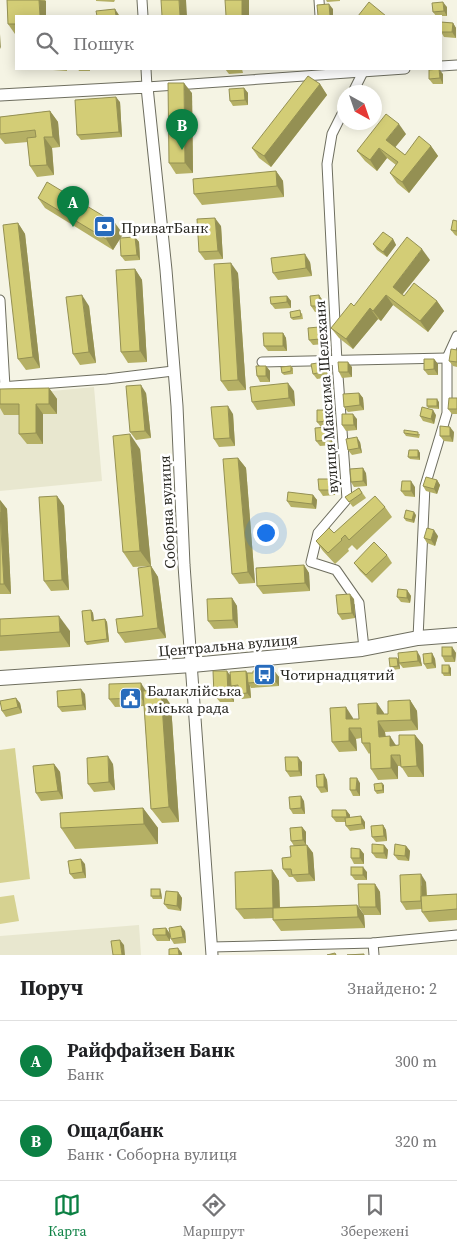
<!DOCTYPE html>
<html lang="uk">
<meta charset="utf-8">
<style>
:root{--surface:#fff;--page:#f2f2f2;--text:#202124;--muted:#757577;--line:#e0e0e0;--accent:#0b8043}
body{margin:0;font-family:"Source Serif 4",serif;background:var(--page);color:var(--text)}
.compass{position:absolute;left:337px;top:85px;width:45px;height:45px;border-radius:50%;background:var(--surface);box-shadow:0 2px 12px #0003;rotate:140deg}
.you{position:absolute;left:265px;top:532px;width:18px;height:18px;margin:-12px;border:4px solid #fff;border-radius:50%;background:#1a73e8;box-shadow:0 0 0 8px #1a73e833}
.badge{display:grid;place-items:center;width:32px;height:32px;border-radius:50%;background:var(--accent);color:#fff;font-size:16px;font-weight:700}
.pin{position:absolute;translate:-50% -41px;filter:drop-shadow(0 1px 2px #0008)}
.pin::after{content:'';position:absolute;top:26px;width:18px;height:15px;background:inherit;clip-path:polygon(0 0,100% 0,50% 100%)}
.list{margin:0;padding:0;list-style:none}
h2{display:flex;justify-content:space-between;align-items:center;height:65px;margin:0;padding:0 20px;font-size:21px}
h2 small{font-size:16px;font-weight:400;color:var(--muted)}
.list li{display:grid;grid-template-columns:32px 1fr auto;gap:15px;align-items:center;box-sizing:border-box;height:80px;padding:0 20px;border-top:1px solid var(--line)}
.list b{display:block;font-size:19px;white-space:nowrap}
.list p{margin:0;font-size:16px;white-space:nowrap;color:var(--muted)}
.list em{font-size:16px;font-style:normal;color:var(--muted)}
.icon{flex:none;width:28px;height:28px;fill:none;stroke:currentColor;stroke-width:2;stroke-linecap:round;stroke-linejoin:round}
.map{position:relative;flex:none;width:457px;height:955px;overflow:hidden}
.search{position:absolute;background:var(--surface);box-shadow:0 2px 12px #0003;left:15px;right:15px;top:15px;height:55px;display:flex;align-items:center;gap:12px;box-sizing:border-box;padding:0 18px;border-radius:0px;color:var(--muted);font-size:19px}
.sheet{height:225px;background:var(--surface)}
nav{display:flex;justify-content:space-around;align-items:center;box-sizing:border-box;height:70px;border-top:1px solid var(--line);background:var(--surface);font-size:14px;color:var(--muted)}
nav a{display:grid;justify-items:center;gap:2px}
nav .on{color:var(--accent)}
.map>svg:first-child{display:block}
</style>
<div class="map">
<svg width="457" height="955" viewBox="0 0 457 955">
<rect width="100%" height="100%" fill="#f5f4e4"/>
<g fill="#e8e7cf">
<polygon points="94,387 102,481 0,491 0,396"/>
<polygon points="139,925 141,955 0,955 0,936"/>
</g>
<g fill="#d6d291">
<polygon points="15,748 30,879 0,883 0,750"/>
<polygon points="14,895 19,921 0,924 0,897"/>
</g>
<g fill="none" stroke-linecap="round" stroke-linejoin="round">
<defs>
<g id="minor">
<polyline points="142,0 143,16"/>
<polyline points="319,0 320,16"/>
<polyline points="441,66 457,65"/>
<polyline points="146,69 147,87 405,69"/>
<polyline points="353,92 363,72"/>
<polyline points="344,110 332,134 327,164 337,362 347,499 318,533 311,562 336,570 359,603 364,648"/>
<polyline points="0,300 5,387"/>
<polyline points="262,362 447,358"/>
<polyline points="0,387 107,379 173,371"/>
<polyline points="418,638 425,486 447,413 447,358 457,336"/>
<polyline points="373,943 374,955"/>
<polyline points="211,947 373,943 457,935"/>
</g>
<polyline id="tertiary" points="0,95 147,87 166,270 177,406 184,565 212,955"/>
<polyline id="primary" points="0,678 192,665 362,649 418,638 457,635"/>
</defs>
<use href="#minor" stroke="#6e6e5f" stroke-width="11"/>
<use href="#tertiary" stroke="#6e6e5f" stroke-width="13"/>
<use href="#primary" stroke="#6e6e5f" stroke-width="16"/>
<use href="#minor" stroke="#fff" stroke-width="9"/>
<use href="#tertiary" stroke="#fff" stroke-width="11"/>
<use href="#primary" stroke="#fff" stroke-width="14"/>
</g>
<g fill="#b5b065">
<polygon points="7,0 45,0 46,1 16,16 16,34 15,34 8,24"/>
<polygon points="96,0 115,0 114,2 96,1"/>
<polygon points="326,0 340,0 340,1 327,2"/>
<polygon points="447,7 447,16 436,16 433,12"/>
<polygon points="441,22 453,23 456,28 456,38 444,37 441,32"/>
<polygon points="52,69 67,69 67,71 53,70"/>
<polygon points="78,69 90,69 90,71 79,71"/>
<polygon points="225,69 242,69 243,73 229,74"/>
<polygon points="443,74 443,84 433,84 429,79"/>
<polygon points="320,84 327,95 271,167 259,158 252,148"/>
<polygon points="244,88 248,93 248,105 233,106 230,101"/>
<polygon points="192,93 193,173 176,174 169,163"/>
<polygon points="120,102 122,137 81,140 77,135"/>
<polygon points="50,111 58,122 60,147 52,148 54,175 37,177 30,166 28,142 5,144 0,138 0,117"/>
<polygon points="406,134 395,147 405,155 431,146 438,156 409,193 397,183 390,173 396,165 387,158 377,171 365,161 357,151"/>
<polygon points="276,171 283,181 284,197 202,205 194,194"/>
<polygon points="38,198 123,234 113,250 45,208"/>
<polygon points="457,221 457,236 455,235 451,230"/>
<polygon points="18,223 25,234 40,368 26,370 18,359"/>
<polygon points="221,226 223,259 205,260 199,252"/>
<polygon points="135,237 139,242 140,260 125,261 121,256"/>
<polygon points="393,239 396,245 387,257 377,250 373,244"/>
<polygon points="430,260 403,294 404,296 437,301 444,311 428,332 393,305 381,321 378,319 353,349 339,338 331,328 354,306"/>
<polygon points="310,262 312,276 278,280 273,273"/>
<polygon points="135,269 142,280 147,362 128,363 121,352"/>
<polygon points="238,273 246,390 228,391 221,381"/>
<polygon points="319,295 323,301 324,311 315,312 311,306"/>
<polygon points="287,296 291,301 291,308 275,309 271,304"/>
<polygon points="89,306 96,363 80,365 73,354"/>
<polygon points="302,313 303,319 293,320 291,318"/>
<polygon points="322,332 324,344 313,345 309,340"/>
<polygon points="283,333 286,338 287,351 268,351 264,346"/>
<polygon points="457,350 457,367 453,366 449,361"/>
<polygon points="434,359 438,364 438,375 428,375 424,370"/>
<polygon points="266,366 270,371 270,382 260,382 257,376"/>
<polygon points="291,366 293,368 293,374 284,375 282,373"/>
<polygon points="328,367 330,377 317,379 313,374"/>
<polygon points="352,367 352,377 342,378 339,372"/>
<polygon points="49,388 57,399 57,414 43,414 43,444 27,444 19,434 19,415 4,415 0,408 0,389"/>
<polygon points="294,391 295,406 257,410 252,402"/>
<polygon points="146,393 151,438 136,440 130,432"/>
<polygon points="359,393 363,398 364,410 348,412 344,407"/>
<polygon points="457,398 457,414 452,414 448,409"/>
<polygon points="439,402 439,409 428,408 427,406"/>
<polygon points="328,410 332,415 332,426 321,427 317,422"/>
<polygon points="233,414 235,446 219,447 214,439"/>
<polygon points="436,415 434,424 423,421 420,416"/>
<polygon points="357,419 357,430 346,431 342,425"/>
<polygon points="328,427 332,432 333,445 320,446 316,441"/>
<polygon points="454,432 453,442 444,441 440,436"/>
<polygon points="404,433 420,434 419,438 406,436"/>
<polygon points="360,442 362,453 352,455 348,450"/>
<polygon points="140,449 151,566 133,567 123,552"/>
<polygon points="418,450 420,453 420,460 410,459 408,457"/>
<polygon points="238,458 246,468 255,583 239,584 232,574"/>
<polygon points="366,473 367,486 354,487 351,482"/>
<polygon points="331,479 335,484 335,495 323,496 319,490"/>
<polygon points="437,480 440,485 437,494 426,491 423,486"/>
<polygon points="415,487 415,497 405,496 401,491"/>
<polygon points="359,488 366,498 353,507 345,497"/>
<polygon points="313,495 317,500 316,509 291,507 287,501"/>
<polygon points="57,496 64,506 69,590 51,591 44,581"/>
<polygon points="0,500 7,509 11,594 0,594"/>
<polygon points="385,507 392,517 357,550 352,545 348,549 349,551 335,564 323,551 316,541 334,533"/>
<polygon points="416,515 414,523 406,521 404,518"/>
<polygon points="438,536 435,546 427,543 424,538"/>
<polygon points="387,555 392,563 372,583 360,571 354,563"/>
<polygon points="304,565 309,573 310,591 263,594 257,586"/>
<polygon points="151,566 158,577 166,638 125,643 118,633 143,616"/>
<polygon points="407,590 411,596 410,603 401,602 397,597"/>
<polygon points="232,598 237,606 238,628 214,629 208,621"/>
<polygon points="354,599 355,618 342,620 338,614"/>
<polygon points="91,610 93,613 94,620 105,619 107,622 109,642 87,645 85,642"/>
<polygon points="0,619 70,631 70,647 0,651"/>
<polygon points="452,647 456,653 455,662 445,662 442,656"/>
<polygon points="432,653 435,659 436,668 427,669 424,664"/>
<polygon points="420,656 422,666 403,668 399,663 400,669 392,670 390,667 399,660"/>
<polygon points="451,668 451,676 444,676 442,673"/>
<polygon points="246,671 247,673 275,672 279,677 279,686 251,688 250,686 251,698 242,699 239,694 238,691 234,691 233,689 234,702 220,702 214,695 230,674"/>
<polygon points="146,691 171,705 179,822 162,823 151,809 144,706 115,707 109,699"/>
<polygon points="85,694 86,710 62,712 58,707"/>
<polygon points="410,700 417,711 418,730 385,732 386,737 396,745 399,745 415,735 423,745 424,777 408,777 401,766 398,766 398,779 378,780 371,769 370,753 369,754 362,743 361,738 356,739 357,751 339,752 332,742 353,718 353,719 359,719 377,703 384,714 388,714"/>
<polygon points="20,703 22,713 6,717 2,711"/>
<polygon points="302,762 302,776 290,777 286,771"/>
<polygon points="54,764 60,772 63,799 41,801 36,793"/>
<polygon points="113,764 115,790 94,792 88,784"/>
<polygon points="324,774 327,780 328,792 321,793 317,787"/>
<polygon points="360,783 360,796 353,796 350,790"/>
<polygon points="384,785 384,793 377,794 375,791"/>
<polygon points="304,801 305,814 293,814 290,809"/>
<polygon points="143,808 158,828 158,844 75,849 61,828"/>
<polygon points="346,810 350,815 350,818 365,822 365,829 350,831 346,826 346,822 336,822 332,817"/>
<polygon points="383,825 386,830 387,841 376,842 372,837"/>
<polygon points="302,827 306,832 306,845 307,845 313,853 315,881 297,882 293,877 289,877 283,869 291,857 294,846 291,841"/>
<polygon points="384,845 388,850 387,859 376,858 372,853"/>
<polygon points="406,846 410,851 409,861 398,860 394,855"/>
<polygon points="360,849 364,854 364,864 354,864 351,858"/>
<polygon points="85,864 86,878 74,879 70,874"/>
<polygon points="272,870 279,881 280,907 357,905 364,915 365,928 281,931 273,920 273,918 244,919 236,909"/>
<polygon points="367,872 367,880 355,880 351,875"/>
<polygon points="426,882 427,896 457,894 457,920 429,922 422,912 422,909 406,910 401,902"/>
<polygon points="375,884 380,892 381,915 364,915 359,907"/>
<polygon points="161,892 162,899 153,899 151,896"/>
<polygon points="178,892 182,898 181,911 168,909 164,904"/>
<polygon points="166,928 170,934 170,941 157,941 153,935"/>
<polygon points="185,931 186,943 174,944 171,939"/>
</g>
<g fill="#949053">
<polygon points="39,0 46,1 46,16 40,16"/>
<polygon points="179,0 186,0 187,16 180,16"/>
<rect x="242" y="0" width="7" height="16"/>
<polygon points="443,2 447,7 447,16 444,11"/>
<polygon points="329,4 333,9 333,16 330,16"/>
<polygon points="115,9 119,15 119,16 116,16"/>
<polygon points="453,23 456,28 456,38 452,32"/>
<polygon points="0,33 0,34 1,49 0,47"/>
<polygon points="439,69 443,74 443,84 440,78"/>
<polygon points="184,83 192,93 193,173 185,163"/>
<polygon points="320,84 327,95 271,167 264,156"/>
<polygon points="244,88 248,93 248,105 245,100"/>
<polygon points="116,97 120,102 122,137 119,132"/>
<polygon points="50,111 58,122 60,147 53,137"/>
<polygon points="399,124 406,134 393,150 386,140"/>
<polygon points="44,137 52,148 54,175 47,165"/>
<polygon points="431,146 438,156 409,193 402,182"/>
<polygon points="379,148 387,158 377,171 370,160"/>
<polygon points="276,171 283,181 284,197 277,186"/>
<polygon points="215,218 221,226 223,259 218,251"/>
<polygon points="18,223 25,234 40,368 33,357"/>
<polygon points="115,223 123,234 113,250 106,239"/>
<polygon points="135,237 139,242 140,260 137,255"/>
<polygon points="393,239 396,245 387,257 383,252"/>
<polygon points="422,249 430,260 400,297 393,287"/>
<polygon points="305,254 310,262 312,276 306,268"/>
<polygon points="231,263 238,273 246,390 238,380"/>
<polygon points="135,269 142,280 147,362 140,351"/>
<polygon points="82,295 89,306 96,363 89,352"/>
<polygon points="319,295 323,301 324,311 320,306"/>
<polygon points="386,295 393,305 381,321 373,311"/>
<polygon points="287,296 291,301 291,308 287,302"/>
<polygon points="437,301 444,311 428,332 420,321"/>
<polygon points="370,308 378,319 353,349 346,339"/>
<polygon points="319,327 322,332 324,344 320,339"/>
<polygon points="283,333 286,338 287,351 283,346"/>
<polygon points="434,359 438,364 438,375 434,369"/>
<polygon points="324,362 328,367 330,377 326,371"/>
<polygon points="348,362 352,367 352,377 348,372"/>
<polygon points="266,366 270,371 270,382 266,376"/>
<polygon points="288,383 294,391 295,406 289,398"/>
<polygon points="141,385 146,393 151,438 145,431"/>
<polygon points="49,388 57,399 57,414 49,404"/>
<polygon points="359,393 363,398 364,410 360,405"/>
<polygon points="437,399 439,402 439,409 437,406"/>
<polygon points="36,404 43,414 43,444 36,433"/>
<polygon points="228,406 233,414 235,446 230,438"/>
<polygon points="328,410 332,415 332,426 329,421"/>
<polygon points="433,410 436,415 434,424 431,419"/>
<polygon points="353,414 357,419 357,430 354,425"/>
<polygon points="328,427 332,432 333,445 330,440"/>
<polygon points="450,427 454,432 453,442 450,436"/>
<polygon points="130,434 140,449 151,566 140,551"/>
<polygon points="357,437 360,442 362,453 359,448"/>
<polygon points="418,450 420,453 420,460 418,457"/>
<polygon points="238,458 246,468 255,583 248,572"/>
<polygon points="363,468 366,473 367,486 363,481"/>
<polygon points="331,479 335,484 335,495 332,490"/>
<polygon points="437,480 440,485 437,494 434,489"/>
<polygon points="411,481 415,487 415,497 411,491"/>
<polygon points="313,495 317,500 316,509 312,504"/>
<polygon points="57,496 64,506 69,590 62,580"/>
<polygon points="0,500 7,509 11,594 4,584"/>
<polygon points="414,512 416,515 414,523 412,520"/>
<polygon points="434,530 438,536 435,546 431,540"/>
<polygon points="304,565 309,573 310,591 305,583"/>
<polygon points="151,566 158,577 166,638 158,628"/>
<polygon points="407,590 411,596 410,603 407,598"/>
<polygon points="350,594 354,599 355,618 352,613"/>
<polygon points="232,598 237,606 238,628 233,620"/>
<polygon points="91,610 93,613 94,623 92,621"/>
<polygon points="59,616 70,631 70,647 60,632"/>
<polygon points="105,619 107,622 109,642 107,639"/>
<polygon points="452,647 456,653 455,662 452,656"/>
<polygon points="417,651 420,656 422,666 418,661"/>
<polygon points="432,653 435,659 436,668 432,663"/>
<polygon points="397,658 399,660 400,669 398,666"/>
<polygon points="449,665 451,668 451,676 449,673"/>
<polygon points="227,671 233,679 231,686 233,689 234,702 228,694"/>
<polygon points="246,671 249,677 248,683 250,686 251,698 247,693"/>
<polygon points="275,672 279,677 279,686 275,681"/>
<polygon points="141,683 146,691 147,706 141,698"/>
<polygon points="81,689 85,694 86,710 83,705"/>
<polygon points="161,690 171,705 179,822 169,807"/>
<polygon points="16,698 20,703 22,713 18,707"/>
<polygon points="410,700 417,711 418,730 411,720"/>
<polygon points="377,703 384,713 384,721 377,714"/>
<polygon points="346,707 353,718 353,728 346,719"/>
<polygon points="378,721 385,732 386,747 379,737"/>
<polygon points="349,728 356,739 357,751 349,741"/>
<polygon points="415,735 423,745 424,777 417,766"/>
<polygon points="390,736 397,747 398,756 390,746"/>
<polygon points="391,755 398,766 398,779 391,768"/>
<polygon points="108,756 113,764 115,790 109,782"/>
<polygon points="298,757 302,762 302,776 299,771"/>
<polygon points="54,764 60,772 63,799 58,791"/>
<polygon points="324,774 327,780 328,792 324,787"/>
<polygon points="357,778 360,783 360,796 356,790"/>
<polygon points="382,783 384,785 384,793 383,790"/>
<polygon points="301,796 304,801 305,814 301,808"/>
<polygon points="143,808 158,828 158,844 144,824"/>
<polygon points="346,810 350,815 350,822 347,817"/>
<polygon points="361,816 365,822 365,829 362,824"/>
<polygon points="383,825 386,830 387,841 384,836"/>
<polygon points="302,827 306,832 306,845 303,840"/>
<polygon points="307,845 313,853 315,881 309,874"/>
<polygon points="384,845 388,850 387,859 384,853"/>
<polygon points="406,846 410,851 409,861 405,856"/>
<polygon points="360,849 364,854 364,864 360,858"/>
<polygon points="81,859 85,864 86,878 83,872"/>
<polygon points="363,867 367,872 367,880 363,875"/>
<polygon points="272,870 279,881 280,918 273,908"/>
<polygon points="421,874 426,882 427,909 422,901"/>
<polygon points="375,884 380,892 381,915 376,907"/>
<polygon points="160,889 161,892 162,899 160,896"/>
<polygon points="178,892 182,898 181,911 177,906"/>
<polygon points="357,905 364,915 365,928 358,917"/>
<polygon points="181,926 185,931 186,943 183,937"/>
<polygon points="166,928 170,934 170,941 166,935"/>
<polygon points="120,940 124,945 125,955 122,955"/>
<polygon points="178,948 182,953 182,955 179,955"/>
</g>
<g fill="#d3cd76" stroke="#949053">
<polygon points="7,0 39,0 40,16 16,16 16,24 8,24"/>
<polygon points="161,0 179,0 180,16 162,16"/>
<polygon points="225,0 242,0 242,16 226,16"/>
<polygon points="369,2 386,16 358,16"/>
<polygon points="443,2 444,11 433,12 432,3"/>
<polygon points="329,4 330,16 318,16 317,5"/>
<polygon points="115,9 116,16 97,16 96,11"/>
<polygon points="441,22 453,23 452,32 441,32"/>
<polygon points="439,69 440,78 429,79 429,70"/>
<polygon points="308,76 320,84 264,156 252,148"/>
<polygon points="168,83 184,83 185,163 169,163"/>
<polygon points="244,88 245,100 230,101 229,89"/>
<polygon points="116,97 119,132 77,135 75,100"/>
<polygon points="50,111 53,137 44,137 47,165 30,166 27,138 36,137 35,130 0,134 0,117"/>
<polygon points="386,114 399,124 386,140 405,155 419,136 431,146 402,182 390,173 398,162 379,148 370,160 357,151"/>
<polygon points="276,171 277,186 194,194 193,179"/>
<polygon points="47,182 115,223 106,239 38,198"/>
<polygon points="215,218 218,251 199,252 197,219"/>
<polygon points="453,220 457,221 457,231 451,230"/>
<polygon points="18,223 33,357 18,359 3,225"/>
<polygon points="383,232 393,239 383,252 373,244"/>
<polygon points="135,237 137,255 121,256 120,238"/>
<polygon points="407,237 422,249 393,287 404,296 414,283 437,301 420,321 386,295 373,311 370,308 346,339 331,328 351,303 354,306"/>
<polygon points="305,254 306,268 273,273 271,258"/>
<polygon points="231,263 238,380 221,381 214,264"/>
<polygon points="135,269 140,351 121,352 116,270"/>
<polygon points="82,295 89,352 73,354 66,297"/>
<polygon points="319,295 320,306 311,306 310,296"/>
<polygon points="287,296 287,302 271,304 270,297"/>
<polygon points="300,310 301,316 291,318 290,312"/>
<polygon points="319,327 320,339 309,340 308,328"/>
<polygon points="263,333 283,333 283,346 264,346"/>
<polygon points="451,349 457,350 457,362 449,361"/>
<polygon points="424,359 434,359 434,369 424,370"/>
<polygon points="324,362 326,371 313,374 311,364"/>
<polygon points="338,362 348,362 348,372 339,372"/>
<polygon points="256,366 266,366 266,376 257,376"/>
<polygon points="291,366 291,371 282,373 281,367"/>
<polygon points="288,383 289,398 252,402 250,387"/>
<polygon points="141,385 145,431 130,432 126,386"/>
<polygon points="49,388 49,404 36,404 36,433 19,434 19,404 0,404 0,389"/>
<polygon points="359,393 360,405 344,407 343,394"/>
<polygon points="449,398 457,398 457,409 448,409"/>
<rect x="427" y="399" width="10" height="7"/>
<polygon points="228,406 230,438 214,439 211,407"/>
<polygon points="422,407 433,410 431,419 420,416"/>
<polygon points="317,410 328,410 329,421 317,422"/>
<polygon points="342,414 353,414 354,425 342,425"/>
<polygon points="440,426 450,427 450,436 440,436"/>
<polygon points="328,427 330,440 316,441 315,428"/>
<polygon points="404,430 418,432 418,435 404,433"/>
<polygon points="130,434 140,551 123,552 113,436"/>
<polygon points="357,437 359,448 348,450 346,439"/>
<polygon points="409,450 418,450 418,457 408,457"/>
<polygon points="238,458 248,572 232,574 223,459"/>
<polygon points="363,468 363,481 351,482 350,469"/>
<polygon points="426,477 437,480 434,489 423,486"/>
<polygon points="318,479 331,479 332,490 319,490"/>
<polygon points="402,481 411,481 411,491 401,491"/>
<polygon points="359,488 362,493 349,502 345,497"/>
<polygon points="288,492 313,495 312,504 287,501"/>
<polygon points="57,496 62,580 44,581 39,497"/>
<polygon points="375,496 385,507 349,540 345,535 341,539 342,540 328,553 316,541 329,528 334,533"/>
<polygon points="406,510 414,512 412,520 404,518"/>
<polygon points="0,512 4,584 0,584"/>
<polygon points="427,528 434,530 431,540 424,538"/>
<polygon points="374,542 387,555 366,575 354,563"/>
<polygon points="304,565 305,583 257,586 256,568"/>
<polygon points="151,566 158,628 118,633 116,619 143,616 138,568"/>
<polygon points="398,589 407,590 407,598 397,597"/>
<polygon points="350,594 352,613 338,614 336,595"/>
<polygon points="232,598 233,620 208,621 207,599"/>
<polygon points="91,610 92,621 105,619 107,639 85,642 82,611"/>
<polygon points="59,616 60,632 0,636 0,619"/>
<rect x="442" y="647" width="10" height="9"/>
<polygon points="417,651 418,661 399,663 398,653"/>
<polygon points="432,653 432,663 424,664 423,654"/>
<polygon points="389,658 397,658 398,666 390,667"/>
<rect x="442" y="665" width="7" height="8"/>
<polygon points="268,670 268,672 275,672 275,681 248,683 247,673 253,673 253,671"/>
<polygon points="213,671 227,671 228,694 214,695"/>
<polygon points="246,671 247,693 239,694 238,685 231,686 230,672"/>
<polygon points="141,683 141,698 109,699 109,684"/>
<polygon points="81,689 83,705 58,707 57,691"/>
<polygon points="161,690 169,807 151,809 143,691"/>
<polygon points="16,698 18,707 2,711 0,701"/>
<polygon points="410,700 411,720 378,721 379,737 390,736 390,746 399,745 399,735 415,735 417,766 401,767 400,755 391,755 391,768 371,769 370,743 362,743 361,728 349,728 349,741 332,742 330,708 346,707 346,719 359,719 358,704 377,703 377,714 388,714 388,701"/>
<polygon points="108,756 109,782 88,784 87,758"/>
<polygon points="285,757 298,757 299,771 286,771"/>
<polygon points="54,764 58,791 36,793 33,766"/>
<polygon points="324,774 324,787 317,787 316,775"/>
<polygon points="350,778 357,778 356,790 350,790"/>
<polygon points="382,783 383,790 375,791 374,784"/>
<polygon points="301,796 301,808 290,809 289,797"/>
<polygon points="143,808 144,824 61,828 60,813"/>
<polygon points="332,810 346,810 347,817 332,817"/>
<polygon points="361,816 362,824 346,826 345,818"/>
<polygon points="383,825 384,836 372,837 371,826"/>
<polygon points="302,827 303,840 291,841 290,828"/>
<polygon points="372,844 384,845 384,853 372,853"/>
<polygon points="395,844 406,846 405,856 394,855"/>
<polygon points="307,845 309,874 292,875 291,869 283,869 282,858 291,857 290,846"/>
<polygon points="351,848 360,849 360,858 351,858"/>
<polygon points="81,859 83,872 70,874 68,861"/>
<rect x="351" y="867" width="12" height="8"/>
<polygon points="272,870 273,908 357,905 358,917 273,920 273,908 236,909 235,872"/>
<polygon points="421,874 421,901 401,902 400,875"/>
<polygon points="358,884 375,884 376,907 359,907"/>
<rect x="151" y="889" width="9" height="7"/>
<polygon points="166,891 178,892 177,906 164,904"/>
<polygon points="457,894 457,909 422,912 421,896"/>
<polygon points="181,926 183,937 171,939 169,928"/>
<polygon points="166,928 166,935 153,935 153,929"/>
<polygon points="120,940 122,955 113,955 111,941"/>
<polygon points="178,948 179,955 169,955 169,949"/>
<polygon points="335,953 336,955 327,955"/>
<polygon points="364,954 364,955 347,955"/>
</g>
<defs>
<symbol id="bank-square" viewBox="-11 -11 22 22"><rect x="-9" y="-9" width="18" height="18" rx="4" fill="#276bbc" stroke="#fff"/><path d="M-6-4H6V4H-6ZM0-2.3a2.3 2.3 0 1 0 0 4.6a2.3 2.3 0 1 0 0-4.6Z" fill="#fff"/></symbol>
<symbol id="bus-square" viewBox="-11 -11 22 22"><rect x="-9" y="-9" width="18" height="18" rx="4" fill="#276bbc" stroke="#fff"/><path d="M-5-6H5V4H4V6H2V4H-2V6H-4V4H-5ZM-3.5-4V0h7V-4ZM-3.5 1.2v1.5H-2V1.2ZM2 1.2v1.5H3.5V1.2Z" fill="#fff"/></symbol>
<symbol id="civic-square" viewBox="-11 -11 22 22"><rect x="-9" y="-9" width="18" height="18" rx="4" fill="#276bbc" stroke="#fff"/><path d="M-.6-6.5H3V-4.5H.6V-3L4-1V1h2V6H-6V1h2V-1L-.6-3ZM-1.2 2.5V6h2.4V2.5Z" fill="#fff"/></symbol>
</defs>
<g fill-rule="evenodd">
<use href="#bank-square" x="92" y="214" width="25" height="25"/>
<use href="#bus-square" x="252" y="662" width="25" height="25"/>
<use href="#civic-square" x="118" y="686" width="25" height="25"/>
</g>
<g text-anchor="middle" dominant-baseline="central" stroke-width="5" stroke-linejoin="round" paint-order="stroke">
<g font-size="15" fill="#282721" stroke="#fff" text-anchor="start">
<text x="121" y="227">ПриватБанк</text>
<text x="280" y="674">Чотирнадцятий</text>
<text x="147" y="690">Балаклійська<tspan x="147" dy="17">міська рада</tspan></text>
</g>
<g font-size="15" fill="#282721" stroke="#fff">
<text transform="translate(326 397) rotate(-94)">вулиця Максима Шелеханя</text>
<text transform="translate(167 512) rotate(-93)">Соборна вулиця</text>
<text transform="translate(228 645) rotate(-5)">Центральна вулиця</text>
</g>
</g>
</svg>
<svg class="compass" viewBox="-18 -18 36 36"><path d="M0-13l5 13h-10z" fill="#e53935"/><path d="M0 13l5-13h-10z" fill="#757577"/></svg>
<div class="you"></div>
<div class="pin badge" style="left:73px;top:227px">A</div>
<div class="pin badge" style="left:182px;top:150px">B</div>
<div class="search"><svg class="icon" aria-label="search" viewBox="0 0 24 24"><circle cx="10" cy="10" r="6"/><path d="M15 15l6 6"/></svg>Пошук</div>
</div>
<section class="sheet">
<h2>Поруч<small>Знайдено: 2</small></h2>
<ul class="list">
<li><span class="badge">A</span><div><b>Райффайзен Банк</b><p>Банк</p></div><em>300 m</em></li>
<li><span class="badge">B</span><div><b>Ощадбанк</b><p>Банк · Соборна вулиця</p></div><em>320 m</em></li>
</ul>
</section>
<nav>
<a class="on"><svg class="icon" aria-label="map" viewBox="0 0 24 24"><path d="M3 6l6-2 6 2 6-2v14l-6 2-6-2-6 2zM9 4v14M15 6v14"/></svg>Карта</a>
<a><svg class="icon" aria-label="directions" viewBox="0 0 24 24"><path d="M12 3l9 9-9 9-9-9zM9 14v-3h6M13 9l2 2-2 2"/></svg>Маршрут</a>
<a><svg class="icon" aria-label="saved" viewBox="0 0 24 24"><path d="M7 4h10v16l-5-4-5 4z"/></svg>Збережені</a>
</nav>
